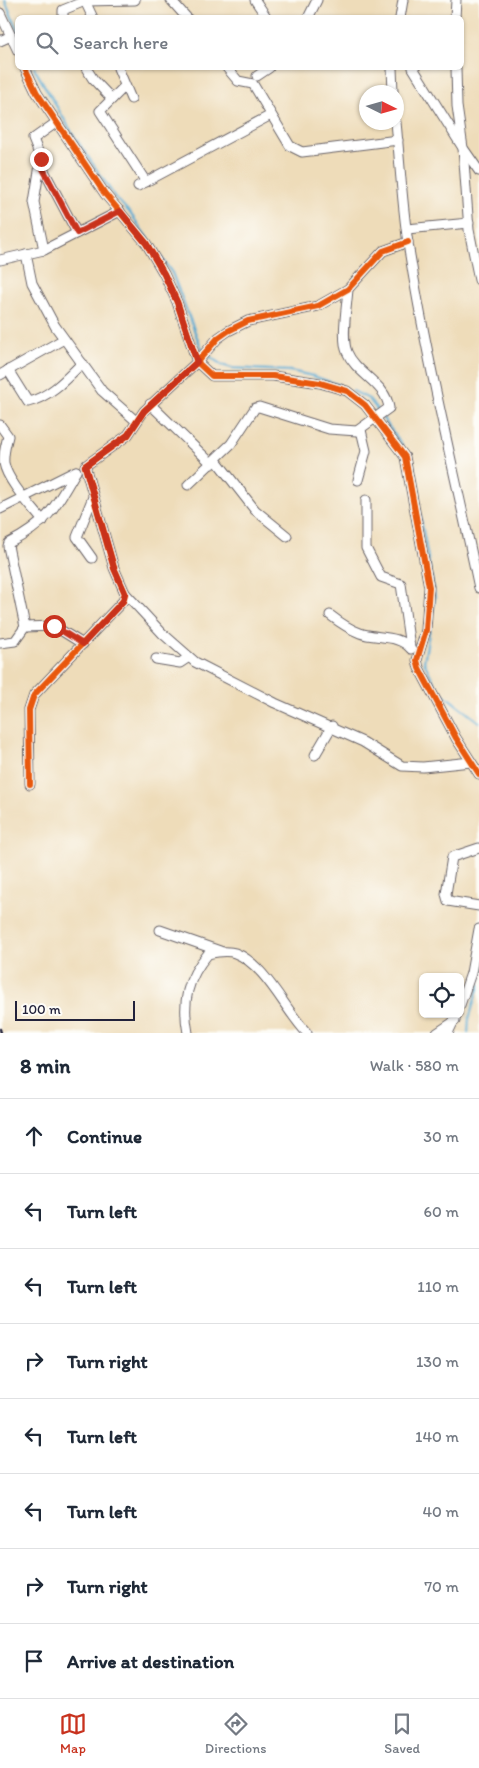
<!DOCTYPE html>
<meta charset="utf-8">
<style>
:root{--surface:#fff;--page:#f6f6f7;--text:#1f2937;--muted:#747a83;--line:#e0e1e3;--accent:#c8321e}
body{margin:0;font-family:Itim,sans-serif;background:var(--page);color:var(--text)}
.controls{position:absolute;right:15px;bottom:15px;display:grid;overflow:hidden;border-radius:8px;box-shadow:0 1px 4px #0004}
.controls button{width:45px;height:45px;display:grid;place-items:center;padding:0;border:0;border-bottom:1px solid var(--line);background:var(--surface);color:var(--text);font:25px sans-serif}
.compass{position:absolute;left:359px;top:85px;width:45px;height:45px;border-radius:50%;background:var(--surface);box-shadow:0 1px 4px #0004;rotate:95deg}
.scale{position:absolute;left:15px;bottom:12px;width:120px;box-sizing:border-box;padding-left:5px;border:2px solid #22223b;border-top:0;font-size:14px;line-height:18px;white-space:nowrap;color:#22223b;-webkit-text-stroke:4px #fdfcf7;paint-order:stroke}
.stop{position:absolute;width:15px;height:15px;margin:-11px;border:4px solid #c8321e;border-radius:50%;background:#fff}
.stop.end{background:#c8321e;border-color:#fff;box-shadow:0 1px 5px #0008}
.list{margin:0;padding:0;list-style:none}
h2{display:flex;justify-content:space-between;align-items:center;height:65px;margin:0;padding:0 20px;font-size:21px}
h2 small{font-size:16px;font-weight:400;color:var(--muted)}
.list li{display:grid;grid-template-columns:32px 1fr auto;gap:15px;align-items:center;box-sizing:border-box;height:75px;padding:0 20px;border-top:1px solid var(--line)}
.list b{display:block;font-size:19px;white-space:nowrap}
.list em{font-size:16px;font-style:normal;color:var(--muted)}
.icon{flex:none;width:28px;height:28px;fill:none;stroke:currentColor;stroke-width:2;stroke-linecap:round;stroke-linejoin:round}
.map{position:relative;flex:none;width:479px;height:1033px;overflow:hidden}
.search{position:absolute;background:var(--surface);box-shadow:0 1px 4px #0004;left:15px;right:15px;top:15px;height:55px;display:flex;align-items:center;gap:12px;box-sizing:border-box;padding:0 18px;border-radius:8px;color:var(--muted);font-size:19px}
.sheet{height:665px;background:var(--surface)}
nav{display:flex;justify-content:space-around;align-items:center;box-sizing:border-box;height:70px;border-top:1px solid var(--line);background:var(--surface);font-size:14px;color:var(--muted)}
nav a{display:grid;justify-items:center;gap:2px}
nav .on{color:var(--accent)}
.map>svg:first-child{display:block}
</style>
<div class="map">
<svg width="479" height="1033" viewBox="0 0 479 1033">
<rect width="100%" height="100%" fill="#fdfcf7"/>
<filter id="ink" filterUnits="userSpaceOnUse"><feTurbulence type="fractalNoise" baseFrequency=".02" numOctaves="2"/><feDisplacementMap in="SourceGraphic" scale="10" xChannelSelector="R" yChannelSelector="G"/><feConvolveMatrix kernelMatrix="1 2 1 2 8 2 1 2 1" color-interpolation-filters="sRGB"/></filter>
<filter id="wash" filterUnits="userSpaceOnUse"><feTurbulence type="fractalNoise" baseFrequency=".0096" numOctaves="4" result="noise"/><feDisplacementMap in="SourceGraphic" scale="20" xChannelSelector="R" yChannelSelector="G"/><feGaussianBlur stdDeviation="1.12" result="paint"/><feColorMatrix in="noise" values="0 0 0 0 0 0 0 0 0 0 0 0 0 0 0 0 0 1.4 0 .05"/><feComposite in="paint" operator="in"/></filter>
<g filter="url(#wash)">
<rect width="100%" height="100%" fill="#eedcb9"/>
<g fill="none" stroke-linecap="round" stroke-linejoin="round">
<g stroke="#51a5cd" stroke-width="2.5">
<polyline points="5,0 18,32"/>
<polyline points="34,68 74,136 115,197 130,213 172,273 200,345 209,356 222,365 232,368 290,371 313,376 339,385"/>
<polyline points="353,391 369,399 379,412"/>
<polyline points="382,417 402,445"/>
<polyline points="409,456 414,469 417,498 435,597 424,662 438,690 479,722"/>
<polyline points="468,1033 469,1019 479,985"/>
</g>
</g>
</g>
<g filter="url(#ink)">
<g fill="none" stroke-linecap="round" stroke-linejoin="round">
<defs>
<g id="minor">
<polyline points="171,0 187,18"/>
<polyline points="255,0 267,18"/>
<polyline points="85,1 93,18"/>
<polyline points="0,13 18,51"/>
<polyline points="63,18 63,10 85,1 135,0"/>
<polyline points="308,18 317,0"/>
<polyline points="400,18 403,0"/>
<polyline points="455,18 456,0"/>
<polyline points="0,41 11,36"/>
<polyline points="25,68 37,93 105,194 146,243 164,274 177,302 197,362 212,376 273,376 320,383 347,391 365,405 405,457 429,587 426,630 417,660 419,668 456,738 479,774"/>
<polyline points="86,68 93,79 112,99"/>
<polyline points="118,68 131,99"/>
<polyline points="227,68 238,81 253,84 290,146 302,152 398,140"/>
<polyline points="392,68 393,92"/>
<polyline points="413,68 463,148 469,230 479,280"/>
<polyline points="456,68 457,106 463,148 479,171"/>
<polyline points="257,76 269,68"/>
<polyline points="125,86 100,111 146,182"/>
<path d="M 396,122 C 400,163 402,203 408,243 C 426,359 455,473 479,588"/>
<polyline points="41,165 77,233"/>
<polyline points="138,186 271,115"/>
<polyline points="407,229 469,223"/>
<polyline points="44,250 34,202 41,159 33,139 57,122"/>
<polyline points="26,254 32,283 55,326 102,391 136,421"/>
<polyline points="0,260 44,250 120,211"/>
<path d="M 8,370 L 28,402 C 50,397 67,378 82,363"/>
<polyline points="0,375 64,339"/>
<polyline points="150,404 212,464"/>
<path d="M 0,425 L 8,436 C 6,445 3,453 4,463 C 7,481 32,507 43,521"/>
<polyline points="216,460 255,510 287,536"/>
<path d="M 76,471 C 55,508 47,524 9,543 L 8,546 L 25,627 L 54,626 L 83,644"/>
<polyline points="358,480 366,451 361,430"/>
<path d="M 188,485 L 231,444 L 255,408 L 259,407 L 329,429 L 357,431 L 389,408 C 386,383 356,374 347,352 C 341,338 347,305 348,289"/>
<polyline points="366,500 366,548 381,577 401,584 410,647"/>
<polyline points="0,509 76,471"/>
<polyline points="92,558 77,537 93,497"/>
<polyline points="125,593 162,633 195,662 275,703 363,742 402,766 423,767 471,762"/>
<path d="M 330,615 C 339,622 349,629 360,633 C 376,639 399,634 411,649"/>
<polyline points="0,643 15,641 25,627"/>
<polyline points="156,659 180,663 189,657"/>
<polyline points="315,755 332,726"/>
<polyline points="30,784 29,710 34,695 123,601 125,593 114,568 85,466 128,435 144,411 197,362 218,338 228,331 248,321 318,306 348,289 383,251 408,242"/>
<polyline points="479,848 452,857 446,894 448,901 479,906"/>
<polyline points="160,930 220,951"/>
<polyline points="460,1005 471,973 479,929"/>
<path d="M 188,1033 C 182,1002 187,978 208,954 C 217,952 227,950 235,953 C 265,964 285,1010 307,1033"/>
<polyline points="437,1033 455,1021"/>
<polyline points="448,1033 457,1014"/>
</g>
</defs>
<use href="#minor" stroke="#696367" stroke-width="11"/>
<use href="#minor" stroke="#fff" stroke-width="9"/>
<polyline stroke="#22223b" stroke-width="2.5" points="0,1029 1,1033"/>
<defs>
<g id="cycleway">
<polyline points="25,68 37,93 105,194 146,243 164,274 177,302 197,362 212,376 273,376 320,383 347,391 365,405 405,457 429,587 426,630 417,660 419,668 456,738 479,774"/>
<polyline points="30,784 29,710 34,695 123,601 125,593 114,568 85,466 128,435 144,411 197,362 218,338 228,331 248,321 318,306 348,289 383,251 408,242"/>
</g>
</defs>
<use href="#cycleway" stroke="#fdfcf7" stroke-width="9"/>
<use href="#cycleway" stroke="#e8590c" stroke-width="6"/>
</g>
</g>
<g fill="none" stroke-linecap="round" stroke-linejoin="round" filter="url(#ink)">
<polyline stroke="#c8321e" stroke-width="6" points="41,159 41,165 77,233 120,211 146,243 164,274 177,302 197,362 144,411 128,435 85,466 114,568 125,593 123,601 83,644 54,626"/>
</g>
</svg>
<div class="controls">
<button><svg class="icon" aria-label="locate" viewBox="0 0 24 24"><circle cx="12" cy="12" r="6"/><path d="M12 2v4M12 18v4M2 12h4M18 12h4"/></svg></button>
</div>
<svg class="compass" viewBox="-18 -18 36 36"><path d="M0-13l5 13h-10z" fill="#e53935"/><path d="M0 13l5-13h-10z" fill="#747a83"/></svg>
<div class="scale">100 m</div>
<div class="stop" style="left:54px;top:626px"></div>
<div class="stop end" style="left:41px;top:159px"></div>
<div class="search"><svg class="icon" aria-label="search" viewBox="0 0 24 24"><circle cx="10" cy="10" r="6"/><path d="M15 15l6 6"/></svg>Search here</div>
</div>
<section class="sheet">
<h2>8 min<small>Walk · 580 m</small></h2>
<ul class="list">
<li><svg class="icon" aria-label="ahead" viewBox="0 0 24 24"><path d="M12 20V5M6 11l6-6 6 6"/></svg><div><b>Continue</b></div><em>30 m</em></li>
<li><svg class="icon" aria-label="left" viewBox="0 0 24 24"><path d="M17 20v-9H6M10 6l-5 5 5 5"/></svg><div><b>Turn left</b></div><em>60 m</em></li>
<li><svg class="icon" aria-label="left" viewBox="0 0 24 24"><path d="M17 20v-9H6M10 6l-5 5 5 5"/></svg><div><b>Turn left</b></div><em>110 m</em></li>
<li><svg class="icon" aria-label="right" viewBox="0 0 24 24"><path d="M7 20v-9h11M14 6l5 5-5 5"/></svg><div><b>Turn right</b></div><em>130 m</em></li>
<li><svg class="icon" aria-label="left" viewBox="0 0 24 24"><path d="M17 20v-9H6M10 6l-5 5 5 5"/></svg><div><b>Turn left</b></div><em>140 m</em></li>
<li><svg class="icon" aria-label="left" viewBox="0 0 24 24"><path d="M17 20v-9H6M10 6l-5 5 5 5"/></svg><div><b>Turn left</b></div><em>40 m</em></li>
<li><svg class="icon" aria-label="right" viewBox="0 0 24 24"><path d="M7 20v-9h11M14 6l5 5-5 5"/></svg><div><b>Turn right</b></div><em>70 m</em></li>
<li><svg class="icon" aria-label="arrive" viewBox="0 0 24 24"><path d="M6 21V4h12l-3 4 3 4H6"/></svg><div><b>Arrive at destination</b></div></li>
</ul>
</section>
<nav>
<a class="on"><svg class="icon" aria-label="map" viewBox="0 0 24 24"><path d="M3 6l6-2 6 2 6-2v14l-6 2-6-2-6 2zM9 4v14M15 6v14"/></svg>Map</a>
<a><svg class="icon" aria-label="directions" viewBox="0 0 24 24"><path d="M12 3l9 9-9 9-9-9zM9 14v-3h6M13 9l2 2-2 2"/></svg>Directions</a>
<a><svg class="icon" aria-label="saved" viewBox="0 0 24 24"><path d="M7 4h10v16l-5-4-5 4z"/></svg>Saved</a>
</nav>
